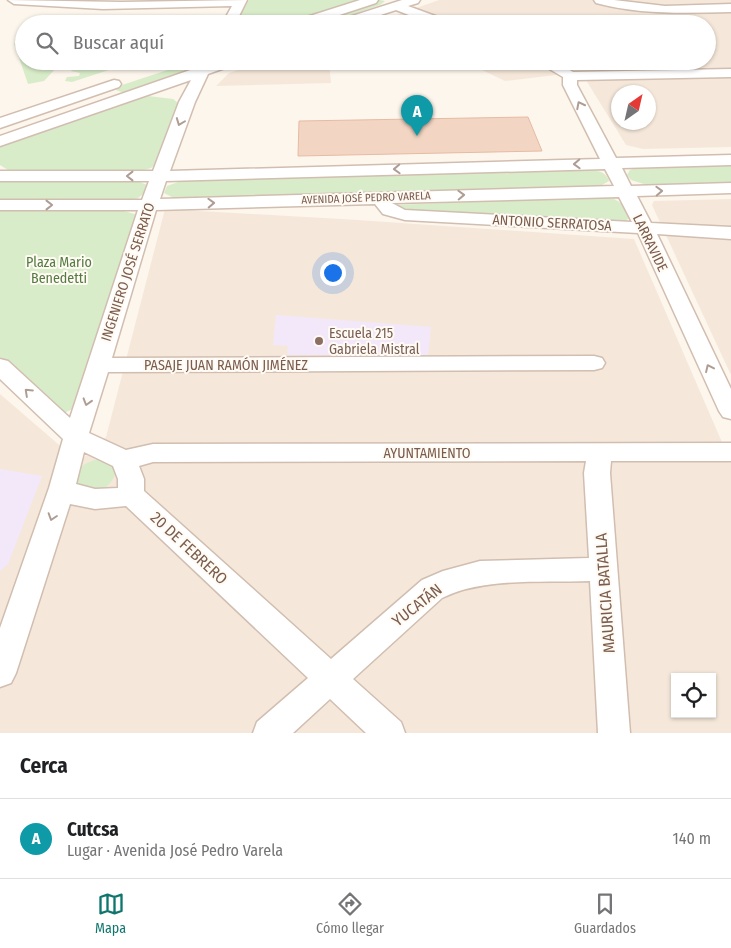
<!DOCTYPE html>
<html lang="es">
<meta charset="utf-8">
<style>
:root{--surface:#fff;--page:#f6f6f6;--text:#202124;--muted:#757577;--line:#e0e0e0;--accent:#0f766e}
body{margin:0;font-family:"Fira Sans Condensed",sans-serif;background:var(--page);color:var(--text)}
.controls{position:absolute;right:15px;bottom:15px;display:grid;overflow:hidden;border-radius:0px;box-shadow:0 1px 4px #0004}
.controls button{width:45px;height:45px;display:grid;place-items:center;padding:0;border:0;border-bottom:1px solid var(--line);background:var(--surface);color:var(--text);font:25px sans-serif}
.compass{position:absolute;left:611px;top:85px;width:45px;height:45px;border-radius:50%;background:var(--surface);box-shadow:0 1px 4px #0004;rotate:34deg}
.you{position:absolute;left:332px;top:272px;width:18px;height:18px;margin:-12px;border:4px solid #fff;border-radius:50%;background:#1a73e8;box-shadow:0 0 0 8px #1a73e833}
.badge{display:grid;place-items:center;width:32px;height:32px;border-radius:50%;background:var(--accent);color:#fff;font-size:16px;font-weight:700}
.pin{position:absolute;translate:-50% -41px;filter:drop-shadow(0 1px 2px #0008)}
.pin::after{content:'';position:absolute;top:26px;width:18px;height:15px;background:inherit;clip-path:polygon(0 0,100% 0,50% 100%)}
.list{margin:0;padding:0;list-style:none}
h2{display:flex;justify-content:space-between;align-items:center;height:65px;margin:0;padding:0 20px;font-size:21px}
h2 small{font-size:16px;font-weight:400;color:var(--muted)}
.list li{display:grid;grid-template-columns:32px 1fr auto;gap:15px;align-items:center;box-sizing:border-box;height:80px;padding:0 20px;border-top:1px solid var(--line)}
.list b{display:block;font-size:19px;white-space:nowrap}
.list p{margin:0;font-size:16px;white-space:nowrap;color:var(--muted)}
.list em{font-size:16px;font-style:normal;color:var(--muted)}
.icon{flex:none;width:28px;height:28px;fill:none;stroke:currentColor;stroke-width:2;stroke-linecap:round;stroke-linejoin:round}
.map{position:relative;flex:none;width:731px;height:733px;overflow:hidden}
.search{position:absolute;background:var(--surface);box-shadow:0 1px 4px #0004;left:15px;right:15px;top:15px;height:55px;display:flex;align-items:center;gap:12px;box-sizing:border-box;padding:0 18px;border-radius:28px;color:var(--muted);font-size:19px}
.sheet{height:145px;background:var(--surface)}
nav{display:flex;justify-content:space-around;align-items:center;box-sizing:border-box;height:70px;border-top:1px solid var(--line);background:var(--surface);font-size:14px;color:var(--muted)}
nav a{display:grid;justify-items:center;gap:2px}
nav .on{color:var(--accent)}
.map>svg:first-child{display:block}
</style>
<div class="map">
<svg width="731" height="733" viewBox="0 0 731 733">
<rect width="100%" height="100%" fill="#fdf6ec"/>
<g fill="#f5e8da" fill-rule="evenodd">
<path d="M 439,0 L 731,0 L 731,147 L 643,149 L 626,145 L 581,72 L 505,81 L 463,61 L 707,61 L 707,24 L 371,24 ZM 618,92 L 648,92 L 648,122 L 618,122 Z"/>
<polygon points="264,61 329,61 331,83 216,86 229,73"/>
<polygon points="731,199 731,375 652,205 654,201"/>
<path d="M 165,209 L 358,220 L 634,239 L 731,463 L 731,733 L 0,733 L 0,394 L 79,462 L 106,437 ZM 675,677 L 712,677 L 712,714 L 675,714 Z"/>
</g>
<g fill="#f3e8fa">
<polygon points="276,315 431,327 428,355 287,355 288,346 273,345"/>
<polygon points="0,469 42,476 8,564 0,571"/>
</g>
<g fill="#d8ecc9">
<polygon points="249,0 364,0 290,24 235,24"/>
<polygon points="380,0 385,1 380,5 325,24 309,24"/>
<polygon points="14,43 24,48 24,61 49,61 55,65 56,68 44,81 28,84"/>
<polygon points="78,61 119,61 124,65 72,82 65,81 67,77 79,76 80,73 71,71"/>
<polygon points="195,61 202,61 198,69 124,93 116,90 119,86"/>
<polygon points="148,96 173,99 178,103 178,108 156,164 151,168 140,171 20,171 8,170 0,165 0,145 137,98"/>
<polygon points="731,164 731,182 647,185 631,180 627,175 630,170 639,167"/>
<path d="M 588,169 C 597,171 606,171 609,181 L 600,186 L 176,199 L 164,193 L 167,186 L 184,180 Z"/>
<polygon points="137,181 147,185 147,191 138,198 130,200 0,200 0,182"/>
<path d="M 603,197 C 619,198 623,204 630,218 L 623,222 L 400,210 L 394,205 Z"/>
<polygon points="0,211 124,211 138,215 75,408 64,413 36,391 0,357"/>
<path d="M 94,460 C 105,460 111,461 116,469 C 115,481 104,493 91,491 C 86,490 80,486 75,484 L 77,470 L 85,464 Z"/>
</g>
<polygon fill="#f3d5c3" stroke="#e6bba3" points="528,117 542,151 298,156 299,121"/>
<g fill="none" stroke-linecap="round" stroke-linejoin="round">
<defs>
<g id="minor">
<polygon points="8,0 121,2 247,0 235,24 222,24 232,6 103,9 14,4"/>
<polygon points="360,0 378,0 376,3 312,24 293,24 294,21"/>
<polygon points="402,0 420,0 418,3 408,6 449,21 450,24 432,24 396,10 356,23 350,19 352,16"/>
<path d="M 594,0 L 614,0 L 665,6 L 731,4 L 731,12 C 685,13 641,15 596,3 Z"/>
<path d="M 200,61 L 238,61 L 236,64 L 208,74 L 195,102 L 170,171 L 600,159 L 563,85 L 563,77 L 536,61 L 555,61 L 573,72 L 731,69 L 731,77 L 577,80 L 577,85 L 616,158 L 731,155 L 731,165 L 622,168 L 631,186 L 731,183 L 731,193 L 637,196 L 651,223 L 731,227 L 731,239 L 657,234 L 731,389 L 731,419 L 723,417 L 719,411 L 638,233 L 405,220 L 383,214 L 375,204 L 156,210 L 112,358 L 594,356 L 602,358 L 605,363 L 602,368 L 594,370 L 108,372 L 89,433 L 126,450 L 153,444 L 731,443 L 731,461 L 611,461 L 610,473 L 630,733 L 598,733 L 590,581 C 543,583 484,577 442,598 L 353,679 L 401,722 L 405,733 L 366,733 L 330,699 L 293,733 L 253,733 L 257,722 L 308,678 L 126,506 L 95,509 L 70,504 L 16,673 L 11,683 L 0,687 L 0,628 L 49,488 L 63,439 L 0,379 L 0,359 L 8,361 L 70,418 L 138,210 L 0,210 L 0,200 L 142,200 L 149,181 L 0,181 L 0,171 L 153,171 L 179,102 L 191,80 L 0,146 L 0,136 L 196,68 ZM 605,169 L 614,186 L 160,199 L 166,181 ZM 619,197 L 632,222 L 405,210 L 392,203 ZM 84,452 L 113,466 L 118,479 L 118,488 L 95,489 L 76,484 ZM 586,461 L 584,473 L 589,558 L 480,561 L 443,571 L 422,580 L 331,659 L 144,491 L 144,479 L 139,466 L 153,462 Z"/>
<polygon points="114,80 119,81 121,84 119,87 0,128 0,118"/>
</g>
</defs>
<use href="#minor" stroke="#d1beb0" stroke-width="3"/>
<use href="#minor" fill="#fff" fill-rule="evenodd"/>
</g>
<defs><path id="oneway-chevron" d="M-2-3.5L2.5 0L-2 3.5" fill="none" stroke-width="1.6" stroke-linecap="round" stroke-linejoin="round" transform="scale(1.25)"/></defs>
<g stroke="#af9d94">
<use href="#oneway-chevron" transform="translate(580 105) rotate(-117)"/>
<use href="#oneway-chevron" transform="translate(180 122) rotate(111)"/>
<use href="#oneway-chevron" transform="translate(577 164) rotate(178)"/>
<use href="#oneway-chevron" transform="translate(397 169) rotate(178)"/>
<use href="#oneway-chevron" transform="translate(130 176) rotate(-180)"/>
<use href="#oneway-chevron" transform="translate(659 191) rotate(-2)"/>
<use href="#oneway-chevron" transform="translate(461 195) rotate(-2)"/>
<use href="#oneway-chevron" transform="translate(211 203) rotate(-2)"/>
<use href="#oneway-chevron" transform="translate(49 205)"/>
<use href="#oneway-chevron" transform="translate(709 368) rotate(-115)"/>
<use href="#oneway-chevron" transform="translate(28 392) rotate(-137)"/>
<use href="#oneway-chevron" transform="translate(87 402) rotate(107)"/>
<use href="#oneway-chevron" transform="translate(52 517) rotate(108)"/>
</g>
<circle fill="#8d6e63" stroke="#fffaf3" stroke-width="2" cx="319" cy="341" r="5"/>
<g text-anchor="middle" dominant-baseline="central" stroke-width="4" stroke-linejoin="round" paint-order="stroke">
<g font-size="11" fill="#7a5c4d" stroke="#fffaf3">
<text transform="translate(366 198) rotate(-2)">AVENIDA JOSÉ PEDRO VARELA</text>
</g>
<g font-size="14" fill="#7a5c4d" stroke="#fffaf3">
<text transform="translate(552 223) rotate(3)">ANTONIO SERRATOSA</text>
<text transform="translate(650 243) rotate(64)">LARRAVIDE</text>
<text transform="translate(128 272) rotate(-72)">INGENIERO JOSÉ SERRATO</text>
<text x="226" y="365">PASAJE JUAN RAMÓN JIMÉNEZ</text>
<text x="427" y="453">AYUNTAMIENTO</text>
</g>
<g font-size="14" fill="#537a41" stroke="#fffaf3">
<text x="59" y="262">Plaza Mario<tspan x="59" dy="16">Benedetti</tspan></text>
</g>
<g font-size="14" fill="#785e54" stroke="#fffaf3" text-anchor="start">
<text x="329" y="333">Escuela 215<tspan x="329" dy="16">Gabriela Mistral</tspan></text>
</g>
<g font-size="16" fill="#7a5c4d" stroke="#fffaf3">
<text transform="translate(189 548) rotate(43)">20 DE FEBRERO</text>
<text transform="translate(605 593) rotate(-94)">MAURICIA BATALLA</text>
<text transform="translate(417 605) rotate(-38)">YUCATÁN</text>
</g>
</g>
</svg>
<div class="controls">
<button><svg class="icon" aria-label="locate" viewBox="0 0 24 24"><circle cx="12" cy="12" r="6"/><path d="M12 2v4M12 18v4M2 12h4M18 12h4"/></svg></button>
</div>
<svg class="compass" viewBox="-18 -18 36 36"><path d="M0-13l5 13h-10z" fill="#e53935"/><path d="M0 13l5-13h-10z" fill="#757577"/></svg>
<div class="you"></div>
<div class="pin badge" style="left:417px;top:136px;background:#0f9aa8">A</div>
<div class="search"><svg class="icon" aria-label="search" viewBox="0 0 24 24"><circle cx="10" cy="10" r="6"/><path d="M15 15l6 6"/></svg>Buscar aquí</div>
</div>
<section class="sheet">
<h2>Cerca<small></small></h2>
<ul class="list">
<li><span class="badge" style="background:#0f9aa8">A</span><div><b>Cutcsa</b><p>Lugar · Avenida José Pedro Varela</p></div><em>140 m</em></li>
</ul>
</section>
<nav>
<a class="on"><svg class="icon" aria-label="map" viewBox="0 0 24 24"><path d="M3 6l6-2 6 2 6-2v14l-6 2-6-2-6 2zM9 4v14M15 6v14"/></svg>Mapa</a>
<a><svg class="icon" aria-label="directions" viewBox="0 0 24 24"><path d="M12 3l9 9-9 9-9-9zM9 14v-3h6M13 9l2 2-2 2"/></svg>Cómo llegar</a>
<a><svg class="icon" aria-label="saved" viewBox="0 0 24 24"><path d="M7 4h10v16l-5-4-5 4z"/></svg>Guardados</a>
</nav>
